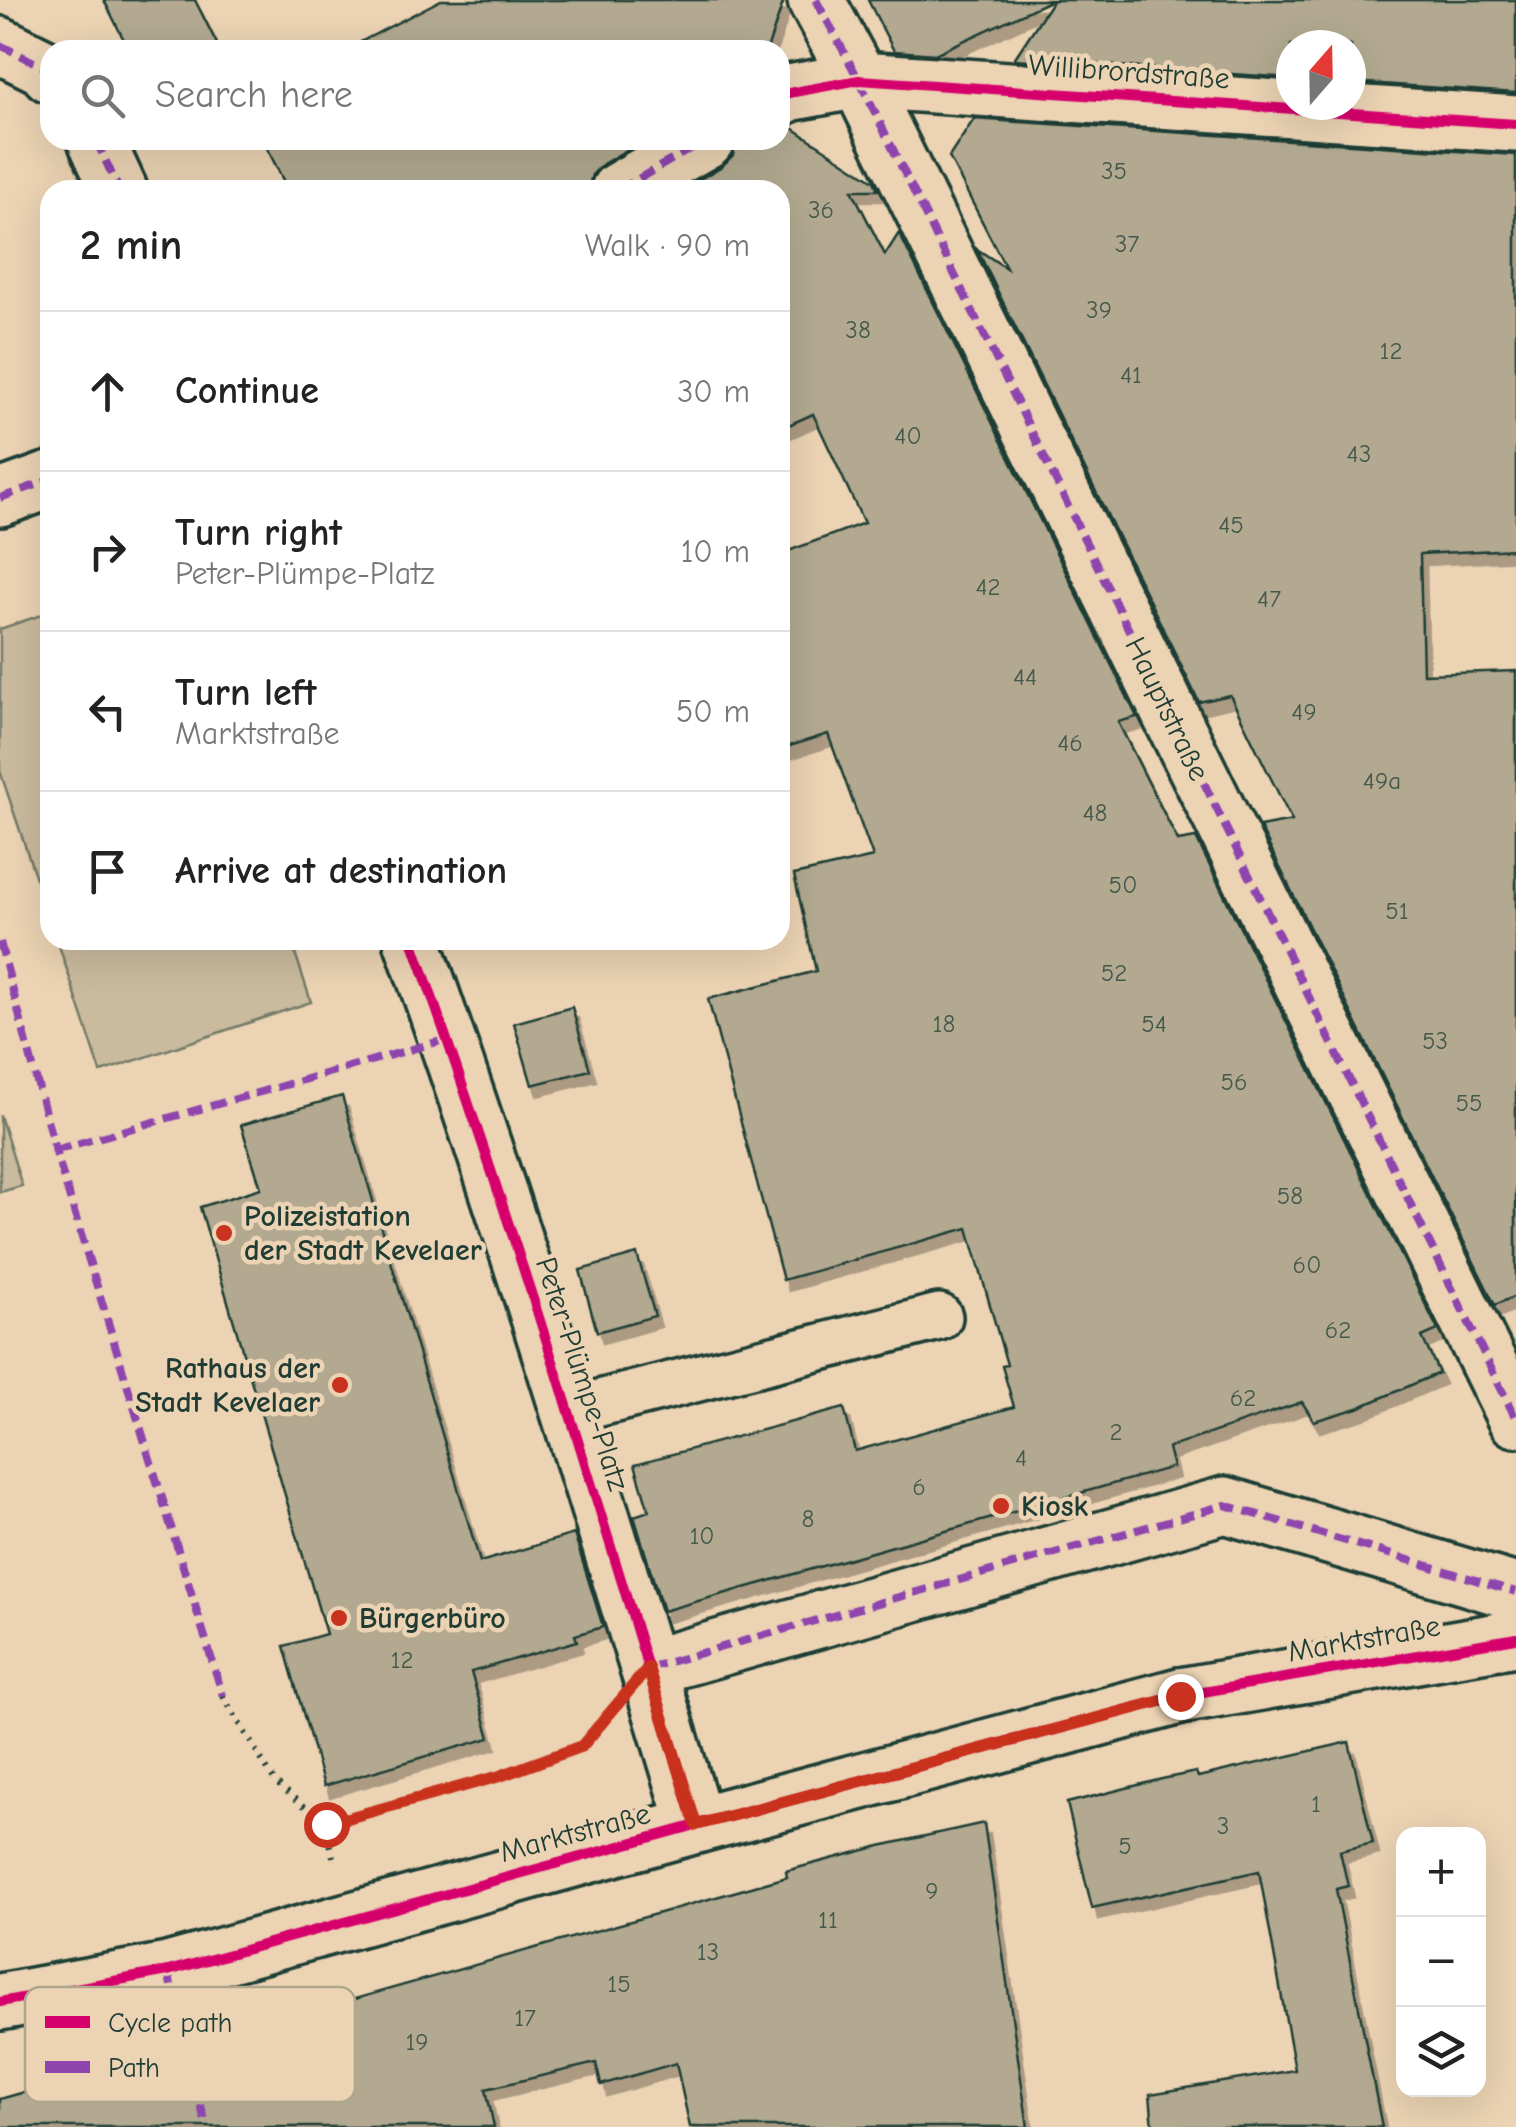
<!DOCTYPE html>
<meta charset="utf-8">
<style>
:root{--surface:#fff;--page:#f2f2f2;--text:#222;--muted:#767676;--line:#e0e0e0}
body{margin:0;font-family:"Comic Neue",sans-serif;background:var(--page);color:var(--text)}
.controls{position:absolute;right:30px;bottom:30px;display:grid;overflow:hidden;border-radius:20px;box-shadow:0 10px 40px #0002}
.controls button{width:90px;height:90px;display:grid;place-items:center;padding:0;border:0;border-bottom:2px solid var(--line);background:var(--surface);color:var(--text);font:50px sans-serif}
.compass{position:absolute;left:1276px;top:30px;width:90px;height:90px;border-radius:50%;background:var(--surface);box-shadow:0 10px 40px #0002;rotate:20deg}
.stop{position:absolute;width:30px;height:30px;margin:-22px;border:8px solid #c8321e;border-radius:50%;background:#fff}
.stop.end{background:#c8321e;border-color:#fff;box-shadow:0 2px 10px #0008}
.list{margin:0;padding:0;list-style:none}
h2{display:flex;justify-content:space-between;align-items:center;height:130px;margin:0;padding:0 40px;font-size:42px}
h2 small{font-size:32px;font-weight:400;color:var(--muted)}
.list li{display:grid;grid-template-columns:65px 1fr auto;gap:30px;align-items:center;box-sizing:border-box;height:160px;padding:0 40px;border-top:2px solid var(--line)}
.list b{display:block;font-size:38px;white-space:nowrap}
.list p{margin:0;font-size:32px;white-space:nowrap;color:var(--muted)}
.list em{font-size:32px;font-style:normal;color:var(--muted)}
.icon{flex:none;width:55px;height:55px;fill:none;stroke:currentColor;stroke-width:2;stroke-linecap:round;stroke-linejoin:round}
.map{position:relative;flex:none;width:1516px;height:2127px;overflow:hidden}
.search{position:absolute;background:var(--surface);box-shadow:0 10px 40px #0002;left:40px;top:40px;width:750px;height:110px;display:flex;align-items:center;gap:25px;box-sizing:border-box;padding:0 35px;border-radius:30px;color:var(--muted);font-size:38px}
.panel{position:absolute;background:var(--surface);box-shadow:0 10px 40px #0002;left:40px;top:180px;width:750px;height:770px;border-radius:30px}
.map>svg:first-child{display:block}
</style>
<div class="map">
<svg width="1516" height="2127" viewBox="0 0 1516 2127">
<defs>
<filter id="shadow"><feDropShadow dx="6" dy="11" stdDeviation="0" flood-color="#0004"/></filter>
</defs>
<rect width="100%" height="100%" fill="#ebd3b3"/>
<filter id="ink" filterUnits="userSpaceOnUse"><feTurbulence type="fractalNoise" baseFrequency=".01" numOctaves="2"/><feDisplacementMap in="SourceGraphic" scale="20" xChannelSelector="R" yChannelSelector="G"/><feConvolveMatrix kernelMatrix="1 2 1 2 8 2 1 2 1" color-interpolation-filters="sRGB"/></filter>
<g filter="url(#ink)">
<g fill="#caba9e" stroke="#747c69" stroke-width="2.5">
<polygon points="50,612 50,920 0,771 0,629"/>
<polygon points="57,940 291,940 311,1002 101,1072"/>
<polygon points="0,1115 22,1186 0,1192"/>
</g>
<g fill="#b2a990" stroke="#1f3d34" stroke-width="2.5" filter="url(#shadow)">
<polygon points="104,0 195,0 220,50 129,50"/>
<polygon points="441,0 784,0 767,50 345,50"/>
<polygon points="868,0 1052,0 935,54 894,51"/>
<polygon points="1053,0 1516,0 1516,93 1351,82 1351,45 1291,45 1291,78 1014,59"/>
<polygon points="974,119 1516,155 1516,549 1420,554 1423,674 1516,671 1516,1296 1495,1305 1260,827 1292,821 1256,748 1230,695 1199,702 977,249 1006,268 949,157"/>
<polygon points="791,127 874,181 878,190 852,190 885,255 899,233 1137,717 1118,722 1178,841 1196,838 1438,1330 1422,1337 1439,1373 1358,1408 1314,1421 1302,1402 1168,1448 1173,1467 663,1611 634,1516 649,1511 635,1464 844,1408 855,1451 1014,1407 1002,1366 1007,1365 968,1228 783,1280 708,999 816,971 794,875 873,857 828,734 780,749 780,554 864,523 813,414 780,429 780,190 682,190 722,166 733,155 737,140 780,140 780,129"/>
<polygon points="263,140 643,140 603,164 592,175 588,190 288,190"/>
<polygon points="572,1007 590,1070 532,1085 514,1023"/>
<polygon points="342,1096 480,1562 574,1534 603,1627 575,1635 577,1641 471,1672 490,1738 324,1786 284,1646 326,1634 200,1207 261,1188 241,1125"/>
<polygon points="637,1254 655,1316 597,1332 580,1270"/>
<polygon points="1349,1742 1373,1843 1340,1851 1348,1886 1336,1889 1382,2127 1153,2127 1150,2094 1295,2070 1259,1871 1092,1908 1067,1803 1162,1779 1196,1772 1198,1777"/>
<polygon points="984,1823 1028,2127 690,2127 676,2063 601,2085 596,2063 486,2089 494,2127 0,2127 0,2099 787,1877 786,1871 880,1846"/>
</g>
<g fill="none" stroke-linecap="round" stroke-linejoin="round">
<defs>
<polyline id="lane" points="568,1411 939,1317"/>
<g id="street">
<polyline points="816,0 859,80 1516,1419"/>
<polyline points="0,45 44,67 50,74"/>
<polyline points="780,98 789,93 859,80 1516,124"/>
<polyline points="96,140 119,190"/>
<polyline points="619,190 706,140"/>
<polyline points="0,498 50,480"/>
<path d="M 412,940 C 516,1232 606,1529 696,1825"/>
<polyline points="648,1668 1225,1505 1516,1592"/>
<polyline points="1180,1696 1516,1638"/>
</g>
<polyline id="secondary" points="0,2002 168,1971 696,1825 1180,1696"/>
</defs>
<use href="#lane" stroke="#1f3d34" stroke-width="52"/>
<use href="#street" stroke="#1f3d34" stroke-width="62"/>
<use href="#secondary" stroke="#1f3d34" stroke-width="62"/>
<g stroke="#1f3d34" stroke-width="6" stroke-dasharray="2.5 8" stroke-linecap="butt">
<polyline points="223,1696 275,1782 326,1824 500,1776 582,1746 598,1726"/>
<polyline points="326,1824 333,1857"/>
</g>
<use href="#lane" stroke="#ebd3b3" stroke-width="45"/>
<use href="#street" stroke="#ebd3b3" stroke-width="55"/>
<use href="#secondary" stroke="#ebd3b3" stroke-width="55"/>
<g stroke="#8e44ad" stroke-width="8" stroke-dasharray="15 8" stroke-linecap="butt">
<polyline points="816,0 859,80 1516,1419"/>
<polyline points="0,45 44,67 50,74"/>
<polyline points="96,140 119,190"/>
<polyline points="619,190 706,140"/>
<polyline points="0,498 50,480"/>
<polyline points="0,942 55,1150 223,1696"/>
<polyline points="55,1150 448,1039 446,1034"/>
<polyline points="648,1668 1225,1505 1516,1592"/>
<polyline points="168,1971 184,2047 207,2127"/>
</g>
<defs>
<g id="cycleway">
<polyline points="780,98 789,93 859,80 1516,124"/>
<path d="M 412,940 C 516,1232 606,1529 696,1825"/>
<polyline points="0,2002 168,1971 696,1825 1180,1696 1516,1638"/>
</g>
</defs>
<use href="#cycleway" stroke="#ebd3b3" stroke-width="16"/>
<use href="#cycleway" stroke="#d6006c" stroke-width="10"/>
</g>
</g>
<g fill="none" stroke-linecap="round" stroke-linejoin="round" filter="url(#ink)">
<polyline stroke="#c8321e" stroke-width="12" points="326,1824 500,1776 582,1746 648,1668 696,1825 1180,1696"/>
</g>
<g fill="#c8321e" stroke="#ebd3b3" stroke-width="4">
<circle cx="224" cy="1233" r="10"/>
<circle cx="340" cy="1385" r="10"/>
<circle cx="1001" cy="1506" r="10"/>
<circle cx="339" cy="1618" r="10"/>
</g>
<g text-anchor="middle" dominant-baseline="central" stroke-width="9" stroke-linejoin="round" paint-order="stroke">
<g font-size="25" fill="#44584b">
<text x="1114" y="170">35</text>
<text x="821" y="209">36</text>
<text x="1127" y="243">37</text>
<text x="1099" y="309">39</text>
<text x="858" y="329">38</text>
<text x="1391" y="350">12</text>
<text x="1131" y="374">41</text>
<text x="908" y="435">40</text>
<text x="1359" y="453">43</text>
<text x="1231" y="524">45</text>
<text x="988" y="586">42</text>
<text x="1269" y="598">47</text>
<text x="1025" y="676">44</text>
<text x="1304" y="711">49</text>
<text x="1070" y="742">46</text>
<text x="1382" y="780">49a</text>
<text x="1095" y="812">48</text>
<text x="1123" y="884">50</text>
<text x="1397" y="910">51</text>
<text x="1114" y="972">52</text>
<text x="944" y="1023">18</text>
<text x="1154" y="1023">54</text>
<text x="1435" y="1040">53</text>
<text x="1234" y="1081">56</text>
<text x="1469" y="1102">55</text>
<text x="1290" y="1195">58</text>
<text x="1307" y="1264">60</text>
<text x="1338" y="1329">62</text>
<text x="1243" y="1397">62</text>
<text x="1116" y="1431">2</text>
<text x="1021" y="1457">4</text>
<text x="919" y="1486">6</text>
<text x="808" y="1518">8</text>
<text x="702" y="1535">10</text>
<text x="402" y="1659">12</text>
<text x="1316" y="1803">1</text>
<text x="1223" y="1825">3</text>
<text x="1125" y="1845">5</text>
<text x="932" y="1890">9</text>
<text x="828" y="1919">11</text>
<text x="708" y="1951">13</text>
<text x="619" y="1983">15</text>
<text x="525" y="2017">17</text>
<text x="417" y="2041">19</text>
</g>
<g font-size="30" fill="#1f3d34" stroke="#ebd3b3">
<text transform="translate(1129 72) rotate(4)">Willibrordstraße</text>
<text transform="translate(1167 709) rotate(64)">Hauptstraße</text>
<text transform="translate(582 1374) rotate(72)">Peter-Plümpe-Platz</text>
<text transform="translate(1364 1639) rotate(-10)">Marktstraße</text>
<text transform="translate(575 1833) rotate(-15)">Marktstraße</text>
</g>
<g font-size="30" font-weight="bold" fill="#1f3d34" stroke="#ebd3b3" text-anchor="start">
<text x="244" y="1216">Polizeistation<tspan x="244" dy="34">der Stadt Kevelaer</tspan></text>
<text x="320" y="1368" text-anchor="end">Rathaus der<tspan x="320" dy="34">Stadt Kevelaer</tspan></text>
<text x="1021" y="1506">Kiosk</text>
<text x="359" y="1618">Bürgerbüro</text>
</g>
</g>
<rect x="25" y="1987" width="330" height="115" rx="15" fill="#ebd3b3" stroke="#aea68d" stroke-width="2.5"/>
<rect x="45" y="2016" width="45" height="12" fill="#d6006c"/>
<rect x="45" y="2061" width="45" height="12" fill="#8e44ad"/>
<g font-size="28" fill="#1f3d34">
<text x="108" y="2032">Cycle path</text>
<text x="108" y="2077">Path</text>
</g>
</svg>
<div class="controls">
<button>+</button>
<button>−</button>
<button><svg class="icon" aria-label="layers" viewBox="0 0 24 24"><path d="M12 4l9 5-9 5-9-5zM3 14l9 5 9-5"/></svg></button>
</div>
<svg class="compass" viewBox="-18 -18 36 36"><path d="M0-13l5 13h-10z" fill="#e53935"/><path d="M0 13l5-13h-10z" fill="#767676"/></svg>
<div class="stop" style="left:326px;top:1824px"></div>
<div class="stop end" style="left:1180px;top:1696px"></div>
<div class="search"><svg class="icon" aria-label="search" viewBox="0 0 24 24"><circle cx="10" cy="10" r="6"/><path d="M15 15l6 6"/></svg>Search here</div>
<section class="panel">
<h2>2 min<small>Walk · 90 m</small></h2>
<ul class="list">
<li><svg class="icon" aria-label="ahead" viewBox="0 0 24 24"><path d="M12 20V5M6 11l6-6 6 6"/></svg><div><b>Continue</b></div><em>30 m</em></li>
<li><svg class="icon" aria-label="right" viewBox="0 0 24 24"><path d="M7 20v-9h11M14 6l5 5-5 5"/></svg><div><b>Turn right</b><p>Peter-Plümpe-Platz</p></div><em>10 m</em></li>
<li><svg class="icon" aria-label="left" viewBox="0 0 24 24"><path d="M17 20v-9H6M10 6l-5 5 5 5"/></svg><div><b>Turn left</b><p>Marktstraße</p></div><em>50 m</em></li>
<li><svg class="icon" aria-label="arrive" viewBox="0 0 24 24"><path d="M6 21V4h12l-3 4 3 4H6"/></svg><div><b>Arrive at destination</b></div></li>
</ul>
</section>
</div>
